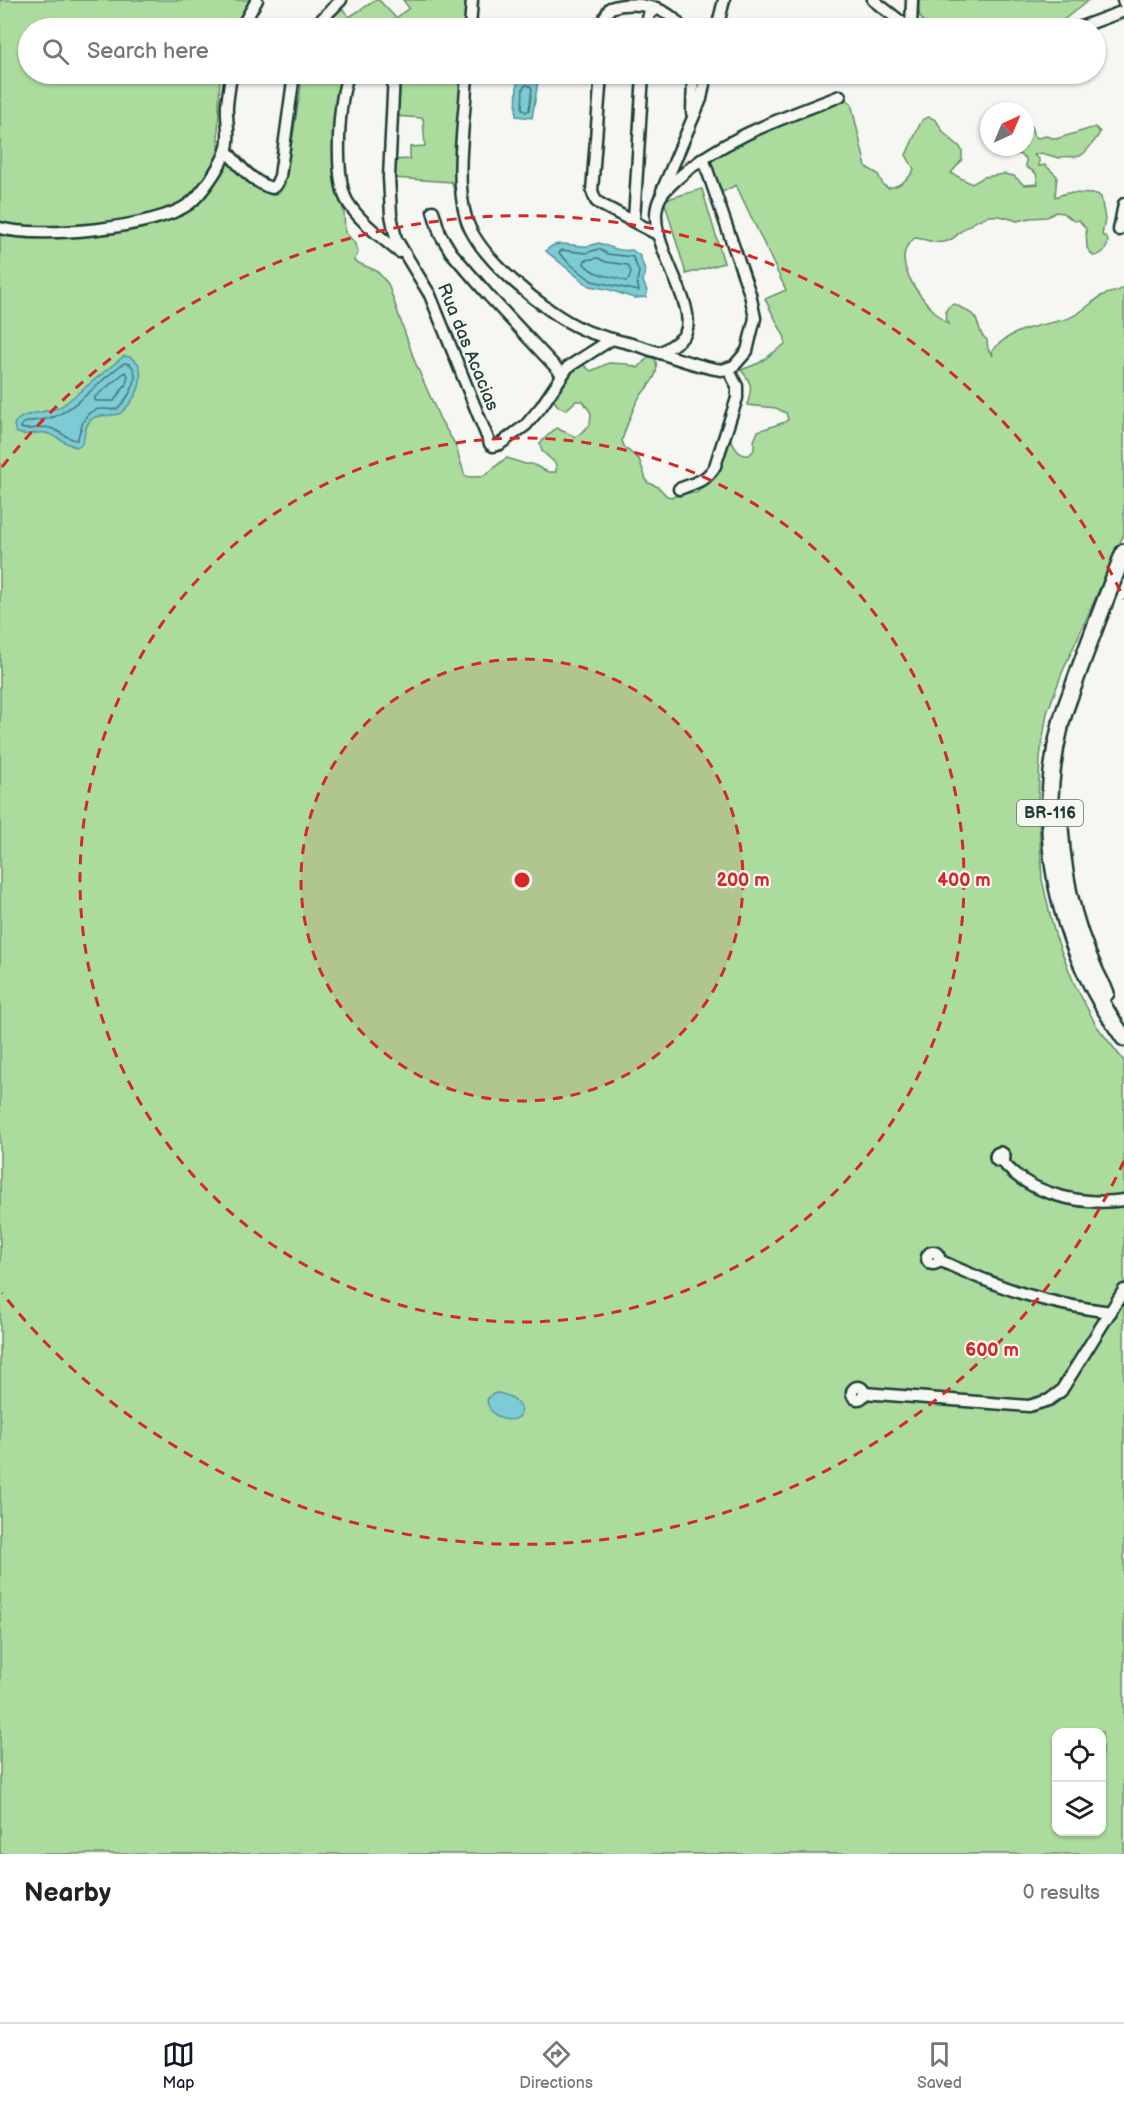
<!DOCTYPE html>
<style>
:root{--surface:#fff;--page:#f2f2f2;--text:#222;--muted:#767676;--line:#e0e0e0;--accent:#111827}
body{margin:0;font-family:"Balsamiq Sans",sans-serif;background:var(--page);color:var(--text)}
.controls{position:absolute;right:18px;bottom:18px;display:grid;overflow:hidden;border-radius:12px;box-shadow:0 2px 4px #0004}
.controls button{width:54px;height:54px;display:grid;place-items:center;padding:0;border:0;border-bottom:2px solid var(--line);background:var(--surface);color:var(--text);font:30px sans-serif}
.compass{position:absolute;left:980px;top:102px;width:54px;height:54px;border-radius:50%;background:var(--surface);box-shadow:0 2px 4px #0004;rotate:44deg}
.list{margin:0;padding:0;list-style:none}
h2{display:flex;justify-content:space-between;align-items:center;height:78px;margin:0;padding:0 24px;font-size:26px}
h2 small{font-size:20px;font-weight:400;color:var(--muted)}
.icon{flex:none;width:33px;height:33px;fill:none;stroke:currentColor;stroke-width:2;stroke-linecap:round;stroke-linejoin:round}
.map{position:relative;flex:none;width:1124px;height:1854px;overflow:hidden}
.search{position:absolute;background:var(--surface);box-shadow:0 2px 4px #0004;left:18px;right:18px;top:18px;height:66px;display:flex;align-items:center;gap:15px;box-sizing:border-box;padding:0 21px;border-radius:33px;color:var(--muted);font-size:22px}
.sheet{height:168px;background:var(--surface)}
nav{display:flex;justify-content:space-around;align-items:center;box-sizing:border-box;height:84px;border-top:2px solid var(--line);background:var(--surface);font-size:16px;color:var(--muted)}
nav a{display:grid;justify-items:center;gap:3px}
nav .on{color:var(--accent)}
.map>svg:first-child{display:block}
</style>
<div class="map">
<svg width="1124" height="1854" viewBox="0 0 1124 1854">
<rect width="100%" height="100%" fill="#f6f6f2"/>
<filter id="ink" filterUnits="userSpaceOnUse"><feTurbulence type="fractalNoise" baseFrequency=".0167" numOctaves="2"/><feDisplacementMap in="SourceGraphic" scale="12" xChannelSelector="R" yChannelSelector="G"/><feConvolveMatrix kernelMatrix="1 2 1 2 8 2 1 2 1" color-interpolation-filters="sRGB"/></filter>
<g filter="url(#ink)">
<g fill="#abdc9d" stroke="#658c68" stroke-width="1.5" fill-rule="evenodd">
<path d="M 0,0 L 252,0 L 236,28 L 28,28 L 28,74 L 220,74 L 218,139 L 220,150 L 233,169 L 254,186 L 273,195 L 280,192 L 285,184 L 303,74 L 344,74 L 338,93 L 335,117 L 337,187 L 344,213 L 345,232 L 354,242 L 358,252 L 354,261 L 377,271 L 388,284 L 415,362 L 440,419 L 455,444 L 465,476 C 490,481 490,467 507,458 L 525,464 L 532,464 L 548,472 L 556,472 L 556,464 L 542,451 L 540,443 L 556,428 L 576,437 L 590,425 L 591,413 L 583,401 L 576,401 L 566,410 L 559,407 L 554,401 C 557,386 570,372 582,364 L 591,371 L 609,363 L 627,364 L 638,368 L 649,356 L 655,359 C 662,377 645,387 637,401 C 633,409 624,432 622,441 L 625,448 L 639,459 L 647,482 L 658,487 L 667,496 L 672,497 L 686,493 L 696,493 L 710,483 L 728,435 C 733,444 738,457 749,455 L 754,450 L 754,441 L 758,431 L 785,422 L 788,419 L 786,413 L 776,408 L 747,405 C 752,388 753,384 741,370 L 759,363 L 785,344 L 785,338 L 765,299 L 786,290 L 736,185 L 719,194 L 707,159 L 765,129 L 844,98 L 851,103 L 866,167 L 878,174 L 883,185 L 888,188 C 898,187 910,179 914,169 L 906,155 L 920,124 L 923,119 L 929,117 L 936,120 L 944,133 L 960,147 L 962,151 L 962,160 L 951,173 L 972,184 L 984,177 L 1004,174 L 1014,176 L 1024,185 L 1038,184 L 1036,173 L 1026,167 L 1026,158 L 1018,154 L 1010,156 L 1003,152 L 1004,147 L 1025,147 L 1025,123 L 1031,126 L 1034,136 L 1038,138 L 1046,136 L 1056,139 L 1095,127 L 1100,132 C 1098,137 1085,154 1080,156 C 1073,158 1067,155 1059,158 L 1041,153 L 1034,155 L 1039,159 L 1039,166 L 1045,165 L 1057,176 L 1055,197 L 1067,193 L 1097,194 L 1101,197 L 1105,219 L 1102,235 L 1107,237 C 1110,247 1103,255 1093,256 L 1087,248 L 1086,229 L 1079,220 L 1074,221 L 1063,213 L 1056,212 L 1047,217 L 1030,218 L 1017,221 C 993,212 985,214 964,229 C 958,233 954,239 948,241 C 936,245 927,239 915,238 C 883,260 930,310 948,324 C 946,316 942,307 955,304 L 972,314 L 976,319 L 982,335 L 987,340 L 988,349 L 993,356 L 992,351 C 1010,329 1038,326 1063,320 C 1079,316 1090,303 1103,295 C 1111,291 1117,294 1124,287 L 1124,534 L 1062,673 L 1047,713 L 1040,757 L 1038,801 L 1042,880 L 1055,935 L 1074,983 L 1096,1025 L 1124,1061 L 1124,1854 L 0,1854 ZM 1056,1732 L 1102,1732 L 1102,1832 L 1056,1832 Z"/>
<polygon points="376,0 379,0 396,18 409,8 403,0 469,0 467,28 322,28 342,8 349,17"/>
<path d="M 919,0 L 1089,0 L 1053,28 L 931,28 C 919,20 918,15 919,0 Z"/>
<polygon points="398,74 464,74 459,191 454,191 452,182 393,178 393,160 410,159 410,147 425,146 423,118 394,116"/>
<polygon points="702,189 724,263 686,274 664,200"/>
</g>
<g fill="#7bcbd5" stroke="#569295" stroke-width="1.5">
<polygon points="519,79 538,82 532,118 516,116 517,82"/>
<path d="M 599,243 C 610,247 620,252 632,250 L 640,256 L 645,271 L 643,281 L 647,291 L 646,297 L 634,298 L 607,289 L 589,286 L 546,251 C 555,239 571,246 584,246 C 589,247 594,244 599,243 Z"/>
<path d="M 124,356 L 130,357 L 138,363 C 146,382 135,400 121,413 C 109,419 93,410 87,426 C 84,432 85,439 81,445 L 77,447 C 65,445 57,435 45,433 C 34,431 27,438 16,432 L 14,425 C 19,411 48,414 62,406 Z"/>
<path d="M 496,1393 C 508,1394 514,1398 521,1408 L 520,1416 C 508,1426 488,1415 487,1400 L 491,1395 Z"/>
</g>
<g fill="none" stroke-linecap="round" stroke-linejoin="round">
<g stroke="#447674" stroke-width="1.5">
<polygon points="526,85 530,86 532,89 529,110 526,112 522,109 523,88"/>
<polygon points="599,249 607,254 633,257 639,272 637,281 639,291 592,281 570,264 559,253 562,250 586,253"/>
<path d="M 598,258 L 606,262 L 628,265 L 631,272 L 629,279 L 626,281 C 610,275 596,277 584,264 L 585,260 Z"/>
<path d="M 124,363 L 130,364 C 143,378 128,398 117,409 C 112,410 108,409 102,409 C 83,409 82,427 77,440 C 67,439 60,431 50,428 C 40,425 30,432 21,428 L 22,424 C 33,419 47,421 58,415 C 83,402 101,379 124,363 Z"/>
<polygon points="125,372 128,375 126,384 114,401 95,401 95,397"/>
</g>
<defs>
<g id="minor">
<polyline points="873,0 909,28"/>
<polyline points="1123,0 1124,3"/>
<polyline points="241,28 257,0"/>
<polyline points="313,28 341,0"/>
<polyline points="470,28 472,0"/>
<path d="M 604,28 L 605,17 L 610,8 C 633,0 669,6 681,28"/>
<polyline points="646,28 649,14 657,8"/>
<polyline points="717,28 724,0"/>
<polyline points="911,28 912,0"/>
<polyline points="1078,28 1124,11"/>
<path d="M 349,74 C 338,96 334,179 347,201 C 359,221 381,237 399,252"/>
<polyline points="394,74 389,177 391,215 396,239 430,295 490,444 493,446 500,444 526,425 541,407 568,367 612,339"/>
<path d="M 467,74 C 465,117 454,177 466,218 C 477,257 546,313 582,329 C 603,339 626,341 648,349 C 671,356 697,367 722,370 L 734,366 L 747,351 L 755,318 L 750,294 L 703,158"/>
<polyline points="601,74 592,191 596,201 602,205 659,235"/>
<polyline points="692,113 693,74"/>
<path d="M 226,150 C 237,164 255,184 272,188 L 276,185 L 280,176 L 294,74"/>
<polyline points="662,191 701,99 706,74"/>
<polyline points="433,211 440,234 451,252 489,296 562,374"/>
<polyline points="634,220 643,74"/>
<path d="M 0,228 C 40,239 156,228 189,204 C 202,194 220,167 226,151 C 231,138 226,120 227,106 C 228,95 230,84 231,74"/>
<polyline points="1119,230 1124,204"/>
<path d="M 660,353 C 668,348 680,342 685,334 C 701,303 640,237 660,198 C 664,190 672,184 678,178 C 724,137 784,118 840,96"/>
<path d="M 679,489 C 694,483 707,481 715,466 L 737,398 L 737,386 L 728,369"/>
<circle cx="1000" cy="1157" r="4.5"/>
<path d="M 1002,1161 C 1029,1195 1083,1206 1124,1200"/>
<circle cx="933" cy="1258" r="6"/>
<path d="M 939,1260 C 999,1288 1045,1304 1111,1312"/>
<circle cx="858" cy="1393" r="6"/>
<polyline points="864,1393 1029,1406 1049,1400 1061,1391 1124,1290"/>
</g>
<g id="highway">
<path d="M 1124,552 C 1108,593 1092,634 1077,676 C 1072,691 1065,707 1061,723 C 1033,835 1058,945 1124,1038"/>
<path d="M 1060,827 C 1064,888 1077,939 1106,993"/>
</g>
</defs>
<use href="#minor" stroke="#1f3d34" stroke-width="15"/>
<use href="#highway" stroke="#1f3d34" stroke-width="20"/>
<use href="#minor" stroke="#f6f6f2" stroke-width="10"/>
<use href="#highway" stroke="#f6f6f2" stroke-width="15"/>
</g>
</g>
<circle cx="522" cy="880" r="221" fill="#d62828" fill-opacity=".12"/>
<g fill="none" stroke="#d62828" stroke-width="3" stroke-dasharray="10 8">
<circle cx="522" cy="880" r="221"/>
<circle cx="522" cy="880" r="442"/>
<path d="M1124 1161A664 664 0 0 1 2 1293M2 467A664 664 0 0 1 1124 599"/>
</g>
<g text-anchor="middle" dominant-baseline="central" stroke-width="4.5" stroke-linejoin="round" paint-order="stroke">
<rect fill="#f6f6f2" stroke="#60746d" stroke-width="1.5" x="1017" y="800" width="66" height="26" rx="4.5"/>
<g font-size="16" font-weight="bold" fill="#1f3d34">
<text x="1050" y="813">BR-116</text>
</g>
<g font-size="18" fill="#1f3d34" stroke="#f6f6f2">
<text transform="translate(468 347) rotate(68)">Rua das Acacias</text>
</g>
</g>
<circle cx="522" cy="880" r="9" fill="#d62828" stroke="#f6f6f2" stroke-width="3"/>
<g font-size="18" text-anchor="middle" font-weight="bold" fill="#d62828" stroke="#f6f6f2" stroke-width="4.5" stroke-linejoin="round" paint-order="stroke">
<text x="743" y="886">200 m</text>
<text x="964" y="886">400 m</text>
<text x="992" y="1356">600 m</text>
</g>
</svg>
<div class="controls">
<button><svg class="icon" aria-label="locate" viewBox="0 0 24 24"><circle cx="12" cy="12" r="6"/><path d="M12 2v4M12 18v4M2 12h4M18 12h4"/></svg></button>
<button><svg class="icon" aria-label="layers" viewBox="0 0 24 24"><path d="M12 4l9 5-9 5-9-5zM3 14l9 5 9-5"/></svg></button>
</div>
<svg class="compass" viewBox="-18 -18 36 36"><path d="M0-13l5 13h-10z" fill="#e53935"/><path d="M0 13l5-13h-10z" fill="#767676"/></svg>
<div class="search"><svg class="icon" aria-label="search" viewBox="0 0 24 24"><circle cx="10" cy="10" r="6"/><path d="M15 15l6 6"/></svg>Search here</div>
</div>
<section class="sheet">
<h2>Nearby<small>0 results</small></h2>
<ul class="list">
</ul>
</section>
<nav>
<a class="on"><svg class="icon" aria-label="map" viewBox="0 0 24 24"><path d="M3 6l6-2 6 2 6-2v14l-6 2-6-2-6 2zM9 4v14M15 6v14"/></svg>Map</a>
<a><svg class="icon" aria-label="directions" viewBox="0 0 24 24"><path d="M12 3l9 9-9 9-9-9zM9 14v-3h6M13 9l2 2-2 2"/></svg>Directions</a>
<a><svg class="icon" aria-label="saved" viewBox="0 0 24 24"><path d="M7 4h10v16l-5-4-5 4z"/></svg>Saved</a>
</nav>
